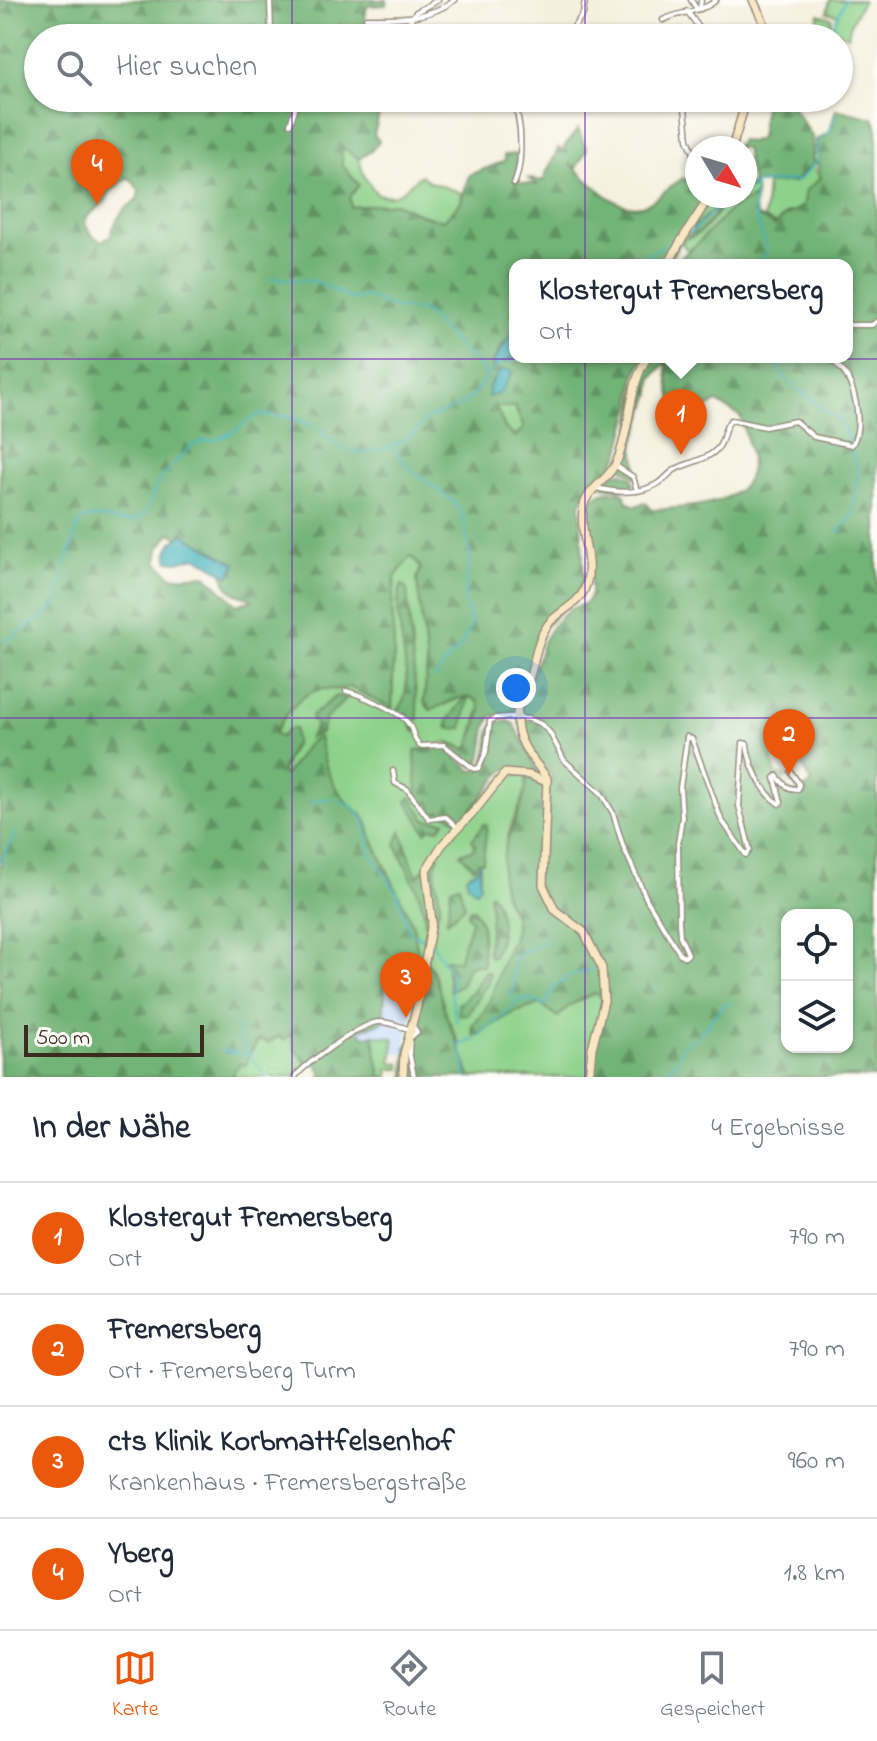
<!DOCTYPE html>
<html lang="de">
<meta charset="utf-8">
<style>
:root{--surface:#fff;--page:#f2f2f3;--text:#1f2937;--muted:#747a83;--line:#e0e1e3;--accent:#ea580c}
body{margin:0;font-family:"Indie Flower",sans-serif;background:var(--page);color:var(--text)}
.controls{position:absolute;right:24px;bottom:24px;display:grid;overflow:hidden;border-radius:16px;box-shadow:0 2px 6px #0004}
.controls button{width:72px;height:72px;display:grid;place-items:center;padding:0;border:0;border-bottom:2px solid var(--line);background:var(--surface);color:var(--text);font:40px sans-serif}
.compass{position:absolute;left:685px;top:136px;width:72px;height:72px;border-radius:50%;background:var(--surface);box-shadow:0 2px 6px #0004;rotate:128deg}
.scale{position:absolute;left:24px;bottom:20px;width:180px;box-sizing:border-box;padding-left:8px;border:4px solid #3b2a1e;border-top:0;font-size:22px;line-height:28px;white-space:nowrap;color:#3b2a1e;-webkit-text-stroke:6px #fdfcf7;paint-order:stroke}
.you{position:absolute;left:516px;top:688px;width:28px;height:28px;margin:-20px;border:6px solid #fff;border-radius:50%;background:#1a73e8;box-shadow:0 0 0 12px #1a73e833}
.badge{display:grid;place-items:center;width:52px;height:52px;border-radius:50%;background:var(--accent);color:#fff;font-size:26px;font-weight:700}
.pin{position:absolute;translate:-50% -66px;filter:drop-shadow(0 2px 4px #0008)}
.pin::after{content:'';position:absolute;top:42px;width:28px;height:24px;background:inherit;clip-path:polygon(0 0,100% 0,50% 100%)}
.popup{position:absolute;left:509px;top:259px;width:344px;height:104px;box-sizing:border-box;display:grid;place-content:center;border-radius:16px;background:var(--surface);filter:drop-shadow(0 2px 6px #0005);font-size:26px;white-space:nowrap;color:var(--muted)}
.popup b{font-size:30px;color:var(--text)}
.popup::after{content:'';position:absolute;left:50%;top:100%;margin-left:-16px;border:16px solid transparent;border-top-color:var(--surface)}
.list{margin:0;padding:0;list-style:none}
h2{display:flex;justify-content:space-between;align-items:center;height:104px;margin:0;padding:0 32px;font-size:34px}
h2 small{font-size:26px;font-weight:400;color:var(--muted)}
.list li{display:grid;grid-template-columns:52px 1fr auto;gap:24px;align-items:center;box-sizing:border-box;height:112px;padding:0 32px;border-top:2px solid var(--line)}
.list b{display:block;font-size:30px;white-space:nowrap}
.list p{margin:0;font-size:26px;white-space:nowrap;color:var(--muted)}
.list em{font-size:26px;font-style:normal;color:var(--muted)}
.icon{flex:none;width:44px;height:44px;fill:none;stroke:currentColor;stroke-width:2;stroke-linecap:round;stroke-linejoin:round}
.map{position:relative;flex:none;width:877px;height:1077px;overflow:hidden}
.search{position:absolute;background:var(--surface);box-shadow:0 2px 6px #0004;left:24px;right:24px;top:24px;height:88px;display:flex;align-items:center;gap:20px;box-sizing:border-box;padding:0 28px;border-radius:44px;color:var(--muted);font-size:30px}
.sheet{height:552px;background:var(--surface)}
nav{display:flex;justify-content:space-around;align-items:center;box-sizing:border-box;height:112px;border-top:2px solid var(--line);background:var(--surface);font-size:22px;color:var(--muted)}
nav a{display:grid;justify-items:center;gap:4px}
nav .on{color:var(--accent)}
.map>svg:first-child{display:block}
</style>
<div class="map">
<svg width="877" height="1077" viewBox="0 0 877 1077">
<defs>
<pattern id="forest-firs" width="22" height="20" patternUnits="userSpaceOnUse" patternTransform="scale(2)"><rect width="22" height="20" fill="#72b376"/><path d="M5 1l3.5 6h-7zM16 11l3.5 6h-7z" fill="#5f9260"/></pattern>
</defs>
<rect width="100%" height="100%" fill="#fdfcf7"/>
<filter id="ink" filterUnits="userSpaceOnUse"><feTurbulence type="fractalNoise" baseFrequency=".0125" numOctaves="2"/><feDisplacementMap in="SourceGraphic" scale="16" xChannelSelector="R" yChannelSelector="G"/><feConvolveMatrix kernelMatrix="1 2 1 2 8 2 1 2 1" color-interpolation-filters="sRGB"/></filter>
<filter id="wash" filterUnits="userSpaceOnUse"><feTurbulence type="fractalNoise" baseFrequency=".006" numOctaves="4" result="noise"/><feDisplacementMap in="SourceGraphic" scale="32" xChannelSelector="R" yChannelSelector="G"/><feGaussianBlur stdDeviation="1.8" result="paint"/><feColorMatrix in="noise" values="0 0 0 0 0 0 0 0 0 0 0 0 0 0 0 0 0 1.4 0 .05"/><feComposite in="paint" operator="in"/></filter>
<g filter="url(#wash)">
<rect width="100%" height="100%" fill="#f5f0de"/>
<polygon fill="#c7ddf9" points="397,966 415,985 415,1001 404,1054 392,1052 394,1038 366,1036 356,1031 383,1021 386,979 390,967"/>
<g fill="#8dd18a" stroke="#647e54" stroke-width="2">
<polygon points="830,0 863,0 851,23 848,36 837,32 834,38 827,38 838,15 827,12"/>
<polygon points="819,14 832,18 826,38 813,38"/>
<path d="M 342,146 L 359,159 L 365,178 L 377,194 C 402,201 403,187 421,175 L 430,182 L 462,193 L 461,202 L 444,220 L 438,221 L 395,203 L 351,207 L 342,165 Z"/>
<polygon points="813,164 820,179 805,191 804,205 796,211 785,214 778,226 764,219 767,184 795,182"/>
<path d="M 755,186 L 756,196 L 732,208 L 696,245 L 687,250 L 682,244 L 686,238 C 712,235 718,197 745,196 L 745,191 Z"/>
<polygon points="712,196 729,196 708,217 691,229"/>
<polygon points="495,407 515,407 524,428 514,437 505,428"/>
<path d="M 411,556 L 421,568 L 417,579 L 427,664 L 424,702 L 444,705 L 462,696 L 472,697 L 481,705 L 469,747 L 466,749 L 449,742 L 415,751 C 427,791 421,802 461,822 L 506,775 L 526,776 C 528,801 510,818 507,841 C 505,856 500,882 505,897 C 508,904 514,911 515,919 C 517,937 506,951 501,966 C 495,986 490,1011 472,1025 L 474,1036 L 513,1013 L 540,1003 L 558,1017 L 570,1005 L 594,993 L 606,999 L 589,1077 L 470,1077 L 457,1037 L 447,1017 L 433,970 L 418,953 L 413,925 L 371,836 C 367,811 355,813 342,796 C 328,779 323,759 319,738 C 301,744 298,763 284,775 L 281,772 L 292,747 L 275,733 C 283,717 298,696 316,690 C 328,687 338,692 350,687 L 392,709 L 394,650 L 392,607 L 395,577 Z"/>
<path d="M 292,1033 L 303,1060 L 308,1063 L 295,1077 L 236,1077 L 232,1075 C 239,1061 254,1054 259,1039 Z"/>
<polygon points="373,1035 394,1038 392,1063 401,1064 401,1069 388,1069 389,1077 381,1077"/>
</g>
<g fill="url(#forest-firs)" stroke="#566e4a" stroke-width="2" fill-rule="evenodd">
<path d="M 0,0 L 387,0 L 386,5 L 367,6 L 364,25 L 380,29 L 382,38 L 38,38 L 38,98 L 383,98 L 374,135 L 379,141 L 371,151 L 359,159 L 342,147 L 342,165 L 359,185 L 350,197 L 351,207 L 395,203 L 429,218 L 444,220 L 461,202 L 469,175 L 505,161 L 504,155 L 517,154 L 516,182 L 538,185 L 527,178 L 543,181 C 547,169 554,160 558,148 L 566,152 L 564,147 L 578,129 L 587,150 L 576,168 L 570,164 C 589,180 620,217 647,204 C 661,198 669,186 683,178 L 687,181 L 697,175 L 697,196 L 707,196 L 667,265 L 515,265 L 515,332 L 502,346 L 492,363 L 502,363 L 515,357 L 645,357 L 635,374 L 631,407 L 619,455 L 600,482 L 586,491 L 580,504 L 584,578 L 580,590 L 538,634 L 529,673 L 514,712 L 511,714 L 492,716 C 482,728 486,751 478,766 L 472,766 L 449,745 L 449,742 L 466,749 L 469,747 L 481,711 L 478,701 C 462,691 446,705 430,710 L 424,702 L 427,664 L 417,579 L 421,568 L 411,556 L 395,577 L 392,607 L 394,650 L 392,709 L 350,687 C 338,692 328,687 317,690 C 298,695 283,717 275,733 L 281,737 L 288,729 L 295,729 L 295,746 L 292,747 L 281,772 L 284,775 C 298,763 301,744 319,737 C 323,759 328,778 342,796 C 355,813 367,811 371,836 L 413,925 L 418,953 L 423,959 L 415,1001 L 415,985 L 397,966 L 390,967 L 386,979 L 383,1022 L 356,1031 L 366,1036 L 373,1035 L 381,1077 L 320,1077 L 322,1074 L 314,1061 L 308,1063 L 296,1051 L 291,1034 L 284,1040 L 279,1036 L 268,1043 L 259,1039 L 248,1057 L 246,1065 L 240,1064 L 232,1075 L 236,1077 L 0,1077 ZM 127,178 L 131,179 L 139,191 L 137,200 C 122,209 116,220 110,236 L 101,241 L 93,236 L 85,224 L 87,217 L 104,203 L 110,192 ZM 496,407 L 515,407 L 524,428 L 515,437 L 505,428 ZM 170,533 L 179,537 L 183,534 L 236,564 L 233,571 L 223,574 C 226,590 235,595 250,598 L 252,600 L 237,605 L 206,575 L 172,577 L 157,562 L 159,548 Z"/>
<polygon points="765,98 787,98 812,136 813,164 794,182 755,184 755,186 745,191 745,188 752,184 745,148 735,148 740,140 749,142 760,138"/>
<path d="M 836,109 L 873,118 L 877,126 L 877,1077 L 589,1077 L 606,1000 L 594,993 L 570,1005 L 558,1017 L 540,1004 L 513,1013 L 474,1036 L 472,1025 C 489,1012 495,986 501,966 C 506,951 517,937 515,919 C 514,912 508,904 505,896 C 500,885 502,866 504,853 C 508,827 529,803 526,776 L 546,786 L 551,782 L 551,775 C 534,759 527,748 521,726 L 525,720 L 532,721 L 534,718 L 520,713 L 544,640 L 555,623 L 570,609 L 586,603 L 591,595 L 591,550 L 585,510 C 599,490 601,491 624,493 L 627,502 L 635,506 L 646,503 L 652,510 C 681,507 742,508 750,472 C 754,457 744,433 741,417 L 717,402 L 708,408 L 695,429 C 668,403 670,398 666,362 L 652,378 L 651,393 L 634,445 L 638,476 L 635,477 L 621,466 L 630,438 L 637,383 L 651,357 L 847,357 L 847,265 L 671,265 L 696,245 L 732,208 L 756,196 L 754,206 L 757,216 L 775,226 C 783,214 792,214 804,205 L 805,191 L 821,178 L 816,160 L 816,140 L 830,131 ZM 776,757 L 790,761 L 798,758 L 812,783 L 805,788 L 807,793 L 803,795 L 799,790 L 792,794 L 782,784 L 785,776 L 776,774 L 772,758 ZM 787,915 L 847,915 L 847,1047 L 787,1047 Z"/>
<path d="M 729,196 L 738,196 C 733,200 726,203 721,208 C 711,218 702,236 686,238 C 692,228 718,204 729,196 Z"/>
<polygon points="622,472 632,478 634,485 622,490 602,486 615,473"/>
<path d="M 402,585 L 407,590 L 418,719 L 414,724 L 415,728 L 423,734 L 414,731 L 407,714 L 404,716 L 397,712 C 422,685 387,616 402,585 Z"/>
<polygon points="336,696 347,698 326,718 321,733 309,738 316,726 311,718 313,715"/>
<polygon points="465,698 468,700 462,728 450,729 447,727 448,720"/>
<path d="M 508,721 L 514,724 L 539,773 L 536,776 L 508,769 L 501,773 L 461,822 L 440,811 L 434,814 L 430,802 L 422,804 L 417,798 L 415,751 L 445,747 L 472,771 L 481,769 C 492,750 485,738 494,723 Z"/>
<polygon points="411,797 426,820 445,821 440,829 431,828 426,832 407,801"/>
<polygon points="484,824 487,825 483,862 478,862 474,868 460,854 474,849 475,844 472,840"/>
<path d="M 401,831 L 417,877 L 436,854 L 439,856 C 430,871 439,887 440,902 C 441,912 433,919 430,928 L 425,922 C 425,901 406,866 396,845 Z"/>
<polygon points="459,885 465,906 447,921 451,888"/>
<path d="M 491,893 C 500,905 504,931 498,945 C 496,949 494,952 493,957 L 489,956 L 488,951 L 491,914 L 489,895 Z"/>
<path d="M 470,909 L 474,909 L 482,925 L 483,966 L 475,964 L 468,967 L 461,985 L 450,991 L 445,959 L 459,960 C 461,945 469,934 471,920 L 467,915 Z"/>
<path d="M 427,963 C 439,977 440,1000 447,1017 C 455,1037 464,1056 470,1077 L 405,1077 L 406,1047 L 419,1031 L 417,1020 Z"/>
<path d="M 486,971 L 490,973 L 488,982 L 468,1014 L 459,1015 L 458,1004 C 466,1001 480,980 486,971 Z"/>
</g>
<g fill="#44b3bd" stroke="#406e6e" stroke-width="2">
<polygon points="513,332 515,357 493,367 492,364"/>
<polygon points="501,370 513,371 499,394 488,397 489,386"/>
<path d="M 183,534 L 236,564 L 229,576 L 196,557 L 178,562 L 169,561 C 164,547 173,541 183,534 Z"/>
<polygon points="480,864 480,886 476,891 468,884 466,876 476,870"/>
</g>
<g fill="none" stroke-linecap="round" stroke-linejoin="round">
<g stroke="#44b3bd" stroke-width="2">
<polyline points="827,38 845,0"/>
<polyline points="831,130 836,114"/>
<polyline points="755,186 754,210 767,250 762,265"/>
<polyline points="745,191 755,184 799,180 816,162 818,141 830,131"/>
<path d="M 689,233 C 706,222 717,203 735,196"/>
<polyline points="631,265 679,237"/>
<polyline points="272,278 318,282 351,299 368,296 388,306 424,311 486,373"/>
<path d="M 776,357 C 777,382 812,397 828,413"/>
<polyline points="519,358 520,357"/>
<polyline points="508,362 516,360"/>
<polyline points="831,414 839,420 850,443"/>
<path d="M 318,429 C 324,433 327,438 332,442 C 357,462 390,449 412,435 C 417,432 420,425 425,421 C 437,412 456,411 469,399 C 482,388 485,371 502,363"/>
<polyline points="851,446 858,471 853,515"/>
<path d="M 394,449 L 409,468 L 453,501 L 463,515 L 470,556 L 464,598 L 471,623 C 464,650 448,656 435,678"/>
<polyline points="172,466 193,445 206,440 213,441 233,432 256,415 287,416 313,426"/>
<polyline points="838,532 853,516"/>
<path d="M 4,642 L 50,612 L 59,599 L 64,569 L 80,521 C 98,509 127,531 143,515 C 151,507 151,495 156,486 C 160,480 165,475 169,470"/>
<polyline points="342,801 355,808 365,821 370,852 398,894 409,932 425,940"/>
<polyline points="308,802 336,798"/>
<polyline points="1,862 17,830"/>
<polyline points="432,943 452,976 452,1000 457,1022"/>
<polyline points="538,944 544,939"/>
<path d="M 512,999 C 512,995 514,990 514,986 C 516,960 506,956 537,945"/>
<polyline points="237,1025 244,1046 266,1077"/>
<path d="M 479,1036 C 489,1024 508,1016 515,1003 L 525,999 L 546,1005 L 554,986 L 572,976 L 596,968"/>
<polyline points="460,1042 467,1077"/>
<polyline points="463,1044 476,1039"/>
<polyline points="221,1050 251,1056"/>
<polyline points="662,1077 677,1060 682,1045 698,1036 723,1006 730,1003"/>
</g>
</g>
</g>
<g filter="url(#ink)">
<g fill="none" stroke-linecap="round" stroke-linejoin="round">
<defs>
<g id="street">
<polyline points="691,0 697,9"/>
<polyline points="700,9 701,0"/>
<polyline points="687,11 700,29 703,38"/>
<path d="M 366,18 C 398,18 427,20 455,0"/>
<path d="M 663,20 C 681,11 704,12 716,0"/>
<polyline points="269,38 271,32 270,0"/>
<polyline points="398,38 416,12 438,0"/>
<polyline points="566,38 583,14 585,0"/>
<path d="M 262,98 L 266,102 C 277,104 288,95 295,109 L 290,124"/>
<polyline points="684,98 688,139 697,161"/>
<path d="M 514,184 C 521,169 521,148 520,131 C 519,119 514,108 520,98"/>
<polyline points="847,325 872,325 877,321"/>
<polyline points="616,466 633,477 637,491"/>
<path d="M 596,488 C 617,493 644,495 663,480 C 669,475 671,471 678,468 C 691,462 709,459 718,448 C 725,440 722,429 731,420 L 765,427 L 795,421 L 814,437 L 852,445 C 863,427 856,394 847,377 C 843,369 835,365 831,357"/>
<path d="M 346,691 C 360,694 400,712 408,723 C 414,731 413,739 420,746 L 444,745 L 474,769 L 479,768 L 486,752 L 490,721 L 496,718 L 511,717 L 529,719 L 541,724 L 550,733 L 564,760 L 601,793 L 613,813 L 623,846 L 647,900 L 680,954 L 685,957 L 688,954 L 680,936 L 679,922 L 678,844 L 682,817 L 680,788 L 687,737"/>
<path d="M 687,737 L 692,739 L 721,819 L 746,855 L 750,850 L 739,806 L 743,743 L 747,744 C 749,765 762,792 779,804 L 781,802 L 775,778 L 777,776"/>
<polyline points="393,771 395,783 407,789 429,819 446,817 458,828"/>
<path d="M 777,776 C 783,783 787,790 798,789 L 799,784 L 791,772"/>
<polyline points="413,1026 417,1032 410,1038 409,1051 414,1077"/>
<path d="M 295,1077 C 305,1064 363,1022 379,1022 C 389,1021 399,1027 409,1029"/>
</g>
<g id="secondary">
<polyline points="753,0 763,21 765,38"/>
<polyline points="732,148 747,98"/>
<polyline points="668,265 679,244 710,196"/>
<polyline points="403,1077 404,1054 417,1006 432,922 426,870 442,845 477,808 505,773 529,775 547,782"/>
<path d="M 589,1077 L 592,1048 L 604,1001 L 602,968 L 584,932 L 555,910 L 543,885 L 547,778 C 532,758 515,741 517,714 C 518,701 525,690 529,679 C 536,659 536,639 550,622 C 561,610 579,604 585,588 C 595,563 579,535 583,509 C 586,488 609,481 617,461 C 631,429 629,381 648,357"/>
</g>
</defs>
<use href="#street" stroke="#988d7e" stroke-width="7"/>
<use href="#secondary" stroke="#988d7e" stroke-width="10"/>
<use href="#street" stroke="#fff" stroke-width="4"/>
<use href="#secondary" stroke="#f9e7c3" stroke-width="7"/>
</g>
</g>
<path fill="none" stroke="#7b2cbf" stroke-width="2" stroke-opacity="0.55" d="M 292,0 L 292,38M 585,0 L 585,38M 292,98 L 292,1077M 585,98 L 585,1077M 0,359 L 877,359M 0,718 L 877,718"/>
</svg>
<div class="controls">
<button><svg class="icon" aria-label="locate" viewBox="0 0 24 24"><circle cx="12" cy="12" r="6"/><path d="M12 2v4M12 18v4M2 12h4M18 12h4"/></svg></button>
<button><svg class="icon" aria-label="layers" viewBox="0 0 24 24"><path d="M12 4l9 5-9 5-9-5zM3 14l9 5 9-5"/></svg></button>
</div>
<svg class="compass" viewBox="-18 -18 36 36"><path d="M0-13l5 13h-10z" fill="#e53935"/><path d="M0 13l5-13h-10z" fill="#747a83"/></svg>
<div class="scale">500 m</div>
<div class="you"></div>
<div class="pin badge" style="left:681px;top:455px">1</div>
<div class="popup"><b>Klostergut Fremersberg</b>Ort</div>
<div class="pin badge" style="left:789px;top:775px">2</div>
<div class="pin badge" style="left:406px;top:1018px">3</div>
<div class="pin badge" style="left:97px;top:205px">4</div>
<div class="search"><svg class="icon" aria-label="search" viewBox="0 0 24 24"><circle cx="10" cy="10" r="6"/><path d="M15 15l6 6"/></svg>Hier suchen</div>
</div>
<section class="sheet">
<h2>In der Nähe<small>4 Ergebnisse</small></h2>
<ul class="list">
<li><span class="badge">1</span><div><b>Klostergut Fremersberg</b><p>Ort</p></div><em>790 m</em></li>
<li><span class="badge">2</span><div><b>Fremersberg</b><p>Ort · Fremersberg Turm</p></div><em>790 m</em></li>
<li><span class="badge">3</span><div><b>cts Klinik Korbmattfelsenhof</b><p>Krankenhaus · Fremersbergstraße</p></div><em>960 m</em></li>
<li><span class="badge">4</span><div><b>Yberg</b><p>Ort</p></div><em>1.8 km</em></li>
</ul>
</section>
<nav>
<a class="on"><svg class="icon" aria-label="map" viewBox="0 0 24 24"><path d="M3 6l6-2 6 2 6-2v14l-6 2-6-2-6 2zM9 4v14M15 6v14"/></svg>Karte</a>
<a><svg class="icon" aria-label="directions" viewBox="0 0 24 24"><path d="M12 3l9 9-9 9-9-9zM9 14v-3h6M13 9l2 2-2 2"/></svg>Route</a>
<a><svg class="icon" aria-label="saved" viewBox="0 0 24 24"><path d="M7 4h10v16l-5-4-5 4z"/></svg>Gespeichert</a>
</nav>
